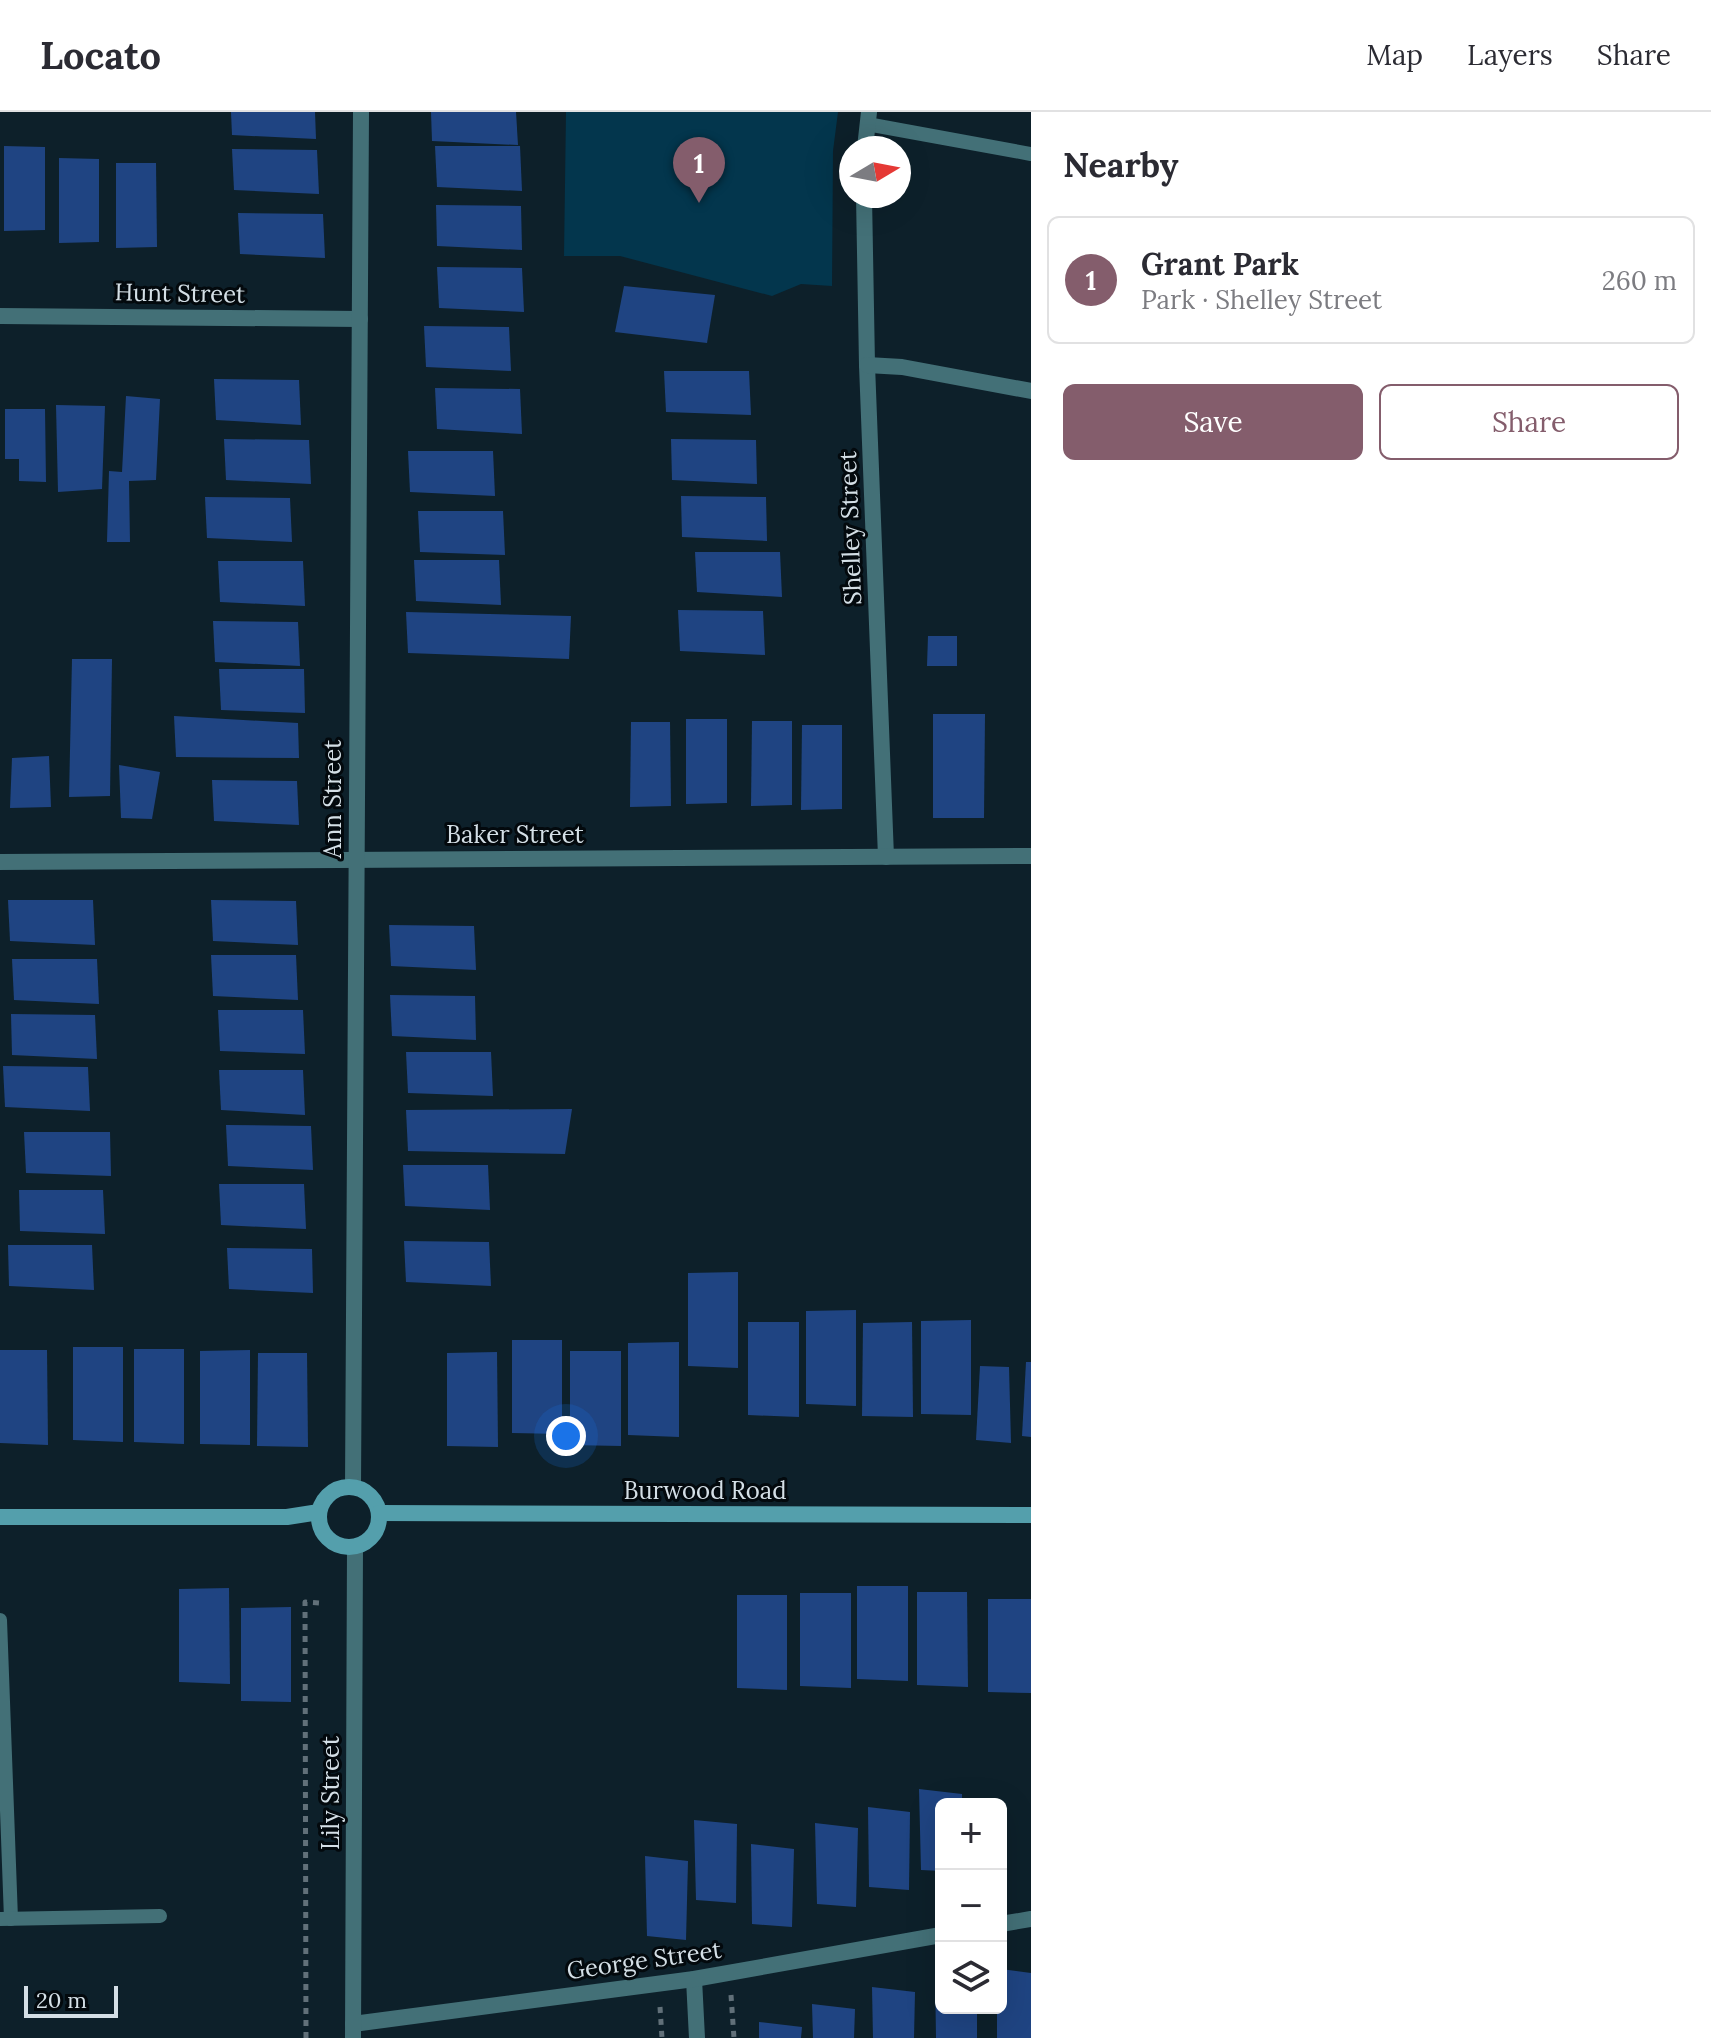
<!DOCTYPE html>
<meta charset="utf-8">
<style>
:root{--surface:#fff;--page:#f2f2f3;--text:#2b2b33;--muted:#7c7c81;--line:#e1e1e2;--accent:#845d6c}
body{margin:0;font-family:Lora,serif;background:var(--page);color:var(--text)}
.controls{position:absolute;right:24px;bottom:24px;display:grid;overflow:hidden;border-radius:12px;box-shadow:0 8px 32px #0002}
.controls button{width:72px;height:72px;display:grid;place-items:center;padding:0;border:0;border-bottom:2px solid var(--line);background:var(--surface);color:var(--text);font:40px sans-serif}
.compass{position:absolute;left:839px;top:24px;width:72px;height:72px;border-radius:50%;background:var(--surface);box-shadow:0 8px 32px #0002;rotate:80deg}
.scale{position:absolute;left:24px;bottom:20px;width:94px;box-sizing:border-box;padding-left:8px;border:4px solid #d4dfe6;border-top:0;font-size:22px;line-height:28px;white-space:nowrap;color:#d4dfe6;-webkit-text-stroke:6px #03090d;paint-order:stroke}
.you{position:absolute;left:566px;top:1324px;width:28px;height:28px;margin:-20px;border:6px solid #fff;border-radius:50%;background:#1a73e8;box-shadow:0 0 0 12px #1a73e833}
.badge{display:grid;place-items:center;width:52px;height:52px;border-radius:50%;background:var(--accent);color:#fff;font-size:26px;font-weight:700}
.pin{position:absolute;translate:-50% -66px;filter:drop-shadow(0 2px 4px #0008)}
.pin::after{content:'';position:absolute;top:42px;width:28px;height:24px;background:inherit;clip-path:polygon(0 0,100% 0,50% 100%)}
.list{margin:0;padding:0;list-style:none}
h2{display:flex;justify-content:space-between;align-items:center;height:104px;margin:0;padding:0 32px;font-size:34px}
h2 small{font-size:26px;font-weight:400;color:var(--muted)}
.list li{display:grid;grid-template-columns:52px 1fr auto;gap:24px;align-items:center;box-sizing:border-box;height:128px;margin:0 16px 16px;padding:0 16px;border:2px solid var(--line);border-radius:12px}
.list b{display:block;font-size:30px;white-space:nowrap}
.list p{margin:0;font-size:26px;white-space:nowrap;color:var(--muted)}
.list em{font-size:26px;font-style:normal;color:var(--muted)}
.actions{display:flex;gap:16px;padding:24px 32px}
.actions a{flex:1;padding:18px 0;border:2px solid var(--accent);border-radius:12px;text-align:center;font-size:28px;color:var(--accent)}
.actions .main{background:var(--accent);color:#fff}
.icon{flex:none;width:44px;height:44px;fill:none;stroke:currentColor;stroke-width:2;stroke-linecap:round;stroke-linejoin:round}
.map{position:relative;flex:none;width:1031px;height:1926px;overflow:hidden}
header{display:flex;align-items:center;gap:48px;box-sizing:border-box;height:112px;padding:0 40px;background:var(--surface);border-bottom:2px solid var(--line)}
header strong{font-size:38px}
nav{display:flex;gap:44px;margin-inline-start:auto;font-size:28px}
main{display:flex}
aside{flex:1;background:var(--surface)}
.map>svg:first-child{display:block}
</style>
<header>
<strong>Locato</strong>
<nav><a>Map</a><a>Layers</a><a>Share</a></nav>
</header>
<main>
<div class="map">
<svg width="1031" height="1926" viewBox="0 0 1031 1926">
<rect width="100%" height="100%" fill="#0d202a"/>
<polygon fill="#03364d" points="566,0 838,0 833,39 832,174 801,172 772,184 620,144 564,144"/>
<g fill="#1f4482">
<polygon points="231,0 315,0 316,27 232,23"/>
<polygon points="431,0 516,0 518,33 432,29"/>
<polygon points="4,34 45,35 45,118 4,119"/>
<polygon points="435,34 520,34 522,79 437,75"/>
<polygon points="232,37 317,38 319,82 234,78"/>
<polygon points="59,46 99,47 99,130 59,131"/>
<polygon points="116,51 156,51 157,135 116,136"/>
<polygon points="436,93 521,94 522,138 437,134"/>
<polygon points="238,101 323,102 325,146 240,142"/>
<polygon points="437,155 522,156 524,200 439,196"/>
<polygon points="624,174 715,183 707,231 615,220"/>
<polygon points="424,214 509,215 511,259 426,255"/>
<polygon points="664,259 749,259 751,303 666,300"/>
<polygon points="214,267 299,268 301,313 216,308"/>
<polygon points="435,276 520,277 522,322 437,317"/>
<polygon points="126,284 160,287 156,368 129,369 130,430 107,430 109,359 122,360"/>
<polygon points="56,293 105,294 102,377 58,380"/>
<polygon points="5,297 45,297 46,370 19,369 19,347 5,347"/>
<polygon points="224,327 309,328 311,372 226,368"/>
<polygon points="671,327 756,328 757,372 672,368"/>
<polygon points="408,339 493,339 495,384 410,380"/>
<polygon points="681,384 766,385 767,429 682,425"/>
<polygon points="205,385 290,386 292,430 207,426"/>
<polygon points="418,399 503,399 505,443 420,440"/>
<polygon points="695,440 780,440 782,485 697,480"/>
<polygon points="414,448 499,448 501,493 416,489"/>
<polygon points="218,449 303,449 305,494 220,490"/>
<polygon points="678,498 763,499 765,543 680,539"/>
<polygon points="406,500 571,504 569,547 408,541"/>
<polygon points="213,509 298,510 300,554 215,550"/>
<polygon points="928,524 957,524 957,554 927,554"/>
<polygon points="72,547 112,547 110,684 69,685"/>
<polygon points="219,557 304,557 305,601 221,598"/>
<polygon points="933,602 985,602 984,706 933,706"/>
<polygon points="174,604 298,611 299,646 176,645"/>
<polygon points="686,607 727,607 727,691 686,692"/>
<polygon points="752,609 792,609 792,693 751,694"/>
<polygon points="631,610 670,610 671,694 630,695"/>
<polygon points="802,613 842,613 842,697 801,698"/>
<polygon points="49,644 51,695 10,696 12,646"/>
<polygon points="119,653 160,660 152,707 121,706"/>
<polygon points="212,668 297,669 299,713 214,709"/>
<polygon points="8,788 93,788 95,833 10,829"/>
<polygon points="211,788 296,789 298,833 213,829"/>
<polygon points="389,813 474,814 476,858 391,854"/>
<polygon points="211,843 296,843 298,888 213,884"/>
<polygon points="12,847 97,847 99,892 14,888"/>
<polygon points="390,883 475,884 476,928 392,924"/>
<polygon points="218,898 303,898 305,942 220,939"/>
<polygon points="11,902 95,903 97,947 12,943"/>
<polygon points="406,940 491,940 493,984 408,981"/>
<polygon points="3,954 88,955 90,999 5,995"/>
<polygon points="219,958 303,958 305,1003 221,998"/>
<polygon points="572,997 565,1042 408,1039 406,998"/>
<polygon points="226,1013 311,1014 313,1058 228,1054"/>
<polygon points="24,1020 110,1020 111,1064 26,1061"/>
<polygon points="403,1053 488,1053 490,1098 405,1094"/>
<polygon points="219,1072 304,1072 306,1117 221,1113"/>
<polygon points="19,1078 103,1078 105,1122 20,1119"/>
<polygon points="404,1129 489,1130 491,1174 406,1170"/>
<polygon points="8,1133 92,1133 94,1178 9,1174"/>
<polygon points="227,1136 312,1137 313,1181 229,1177"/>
<polygon points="738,1160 738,1256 688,1254 688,1161"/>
<polygon points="856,1198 856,1294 806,1292 806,1199"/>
<polygon points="971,1208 971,1303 921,1302 921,1209"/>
<polygon points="748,1210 799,1210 799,1305 748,1303"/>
<polygon points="912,1210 913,1305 862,1304 863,1211"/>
<polygon points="512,1228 562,1228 562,1322 512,1321"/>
<polygon points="679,1230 679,1325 628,1323 628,1231"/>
<polygon points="73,1235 123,1235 123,1330 73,1328"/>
<polygon points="134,1237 184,1237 184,1332 134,1330"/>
<polygon points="0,1238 47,1238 48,1333 0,1331"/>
<polygon points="250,1238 250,1333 200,1332 200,1239"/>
<polygon points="570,1239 621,1239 621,1334 570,1333"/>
<polygon points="497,1240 498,1335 447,1334 447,1241"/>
<polygon points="258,1241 307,1241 308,1335 257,1334"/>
<polygon points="1026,1250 1031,1250 1031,1325 1022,1324"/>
<polygon points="980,1254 1009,1255 1011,1331 976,1328"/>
<polygon points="857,1474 908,1474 908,1569 857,1567"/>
<polygon points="229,1476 230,1572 179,1570 179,1477"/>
<polygon points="917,1480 967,1480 968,1575 917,1573"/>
<polygon points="800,1481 851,1481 851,1576 800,1574"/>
<polygon points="737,1483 787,1483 787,1578 737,1576"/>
<polygon points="988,1487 1031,1487 1031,1581 988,1580"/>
<polygon points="291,1495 291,1590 241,1589 241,1496"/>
<polygon points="919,1677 962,1682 962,1692 941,1692 941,1759 921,1758"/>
<polygon points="868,1695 910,1700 909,1778 869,1775"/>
<polygon points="694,1708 737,1712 736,1791 696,1788"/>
<polygon points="815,1711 858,1716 856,1795 817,1792"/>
<polygon points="751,1732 794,1737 792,1815 752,1812"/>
<polygon points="645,1744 688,1749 686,1828 647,1824"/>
<polygon points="1001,1857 1031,1861 1031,1926 997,1926 997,1896 1001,1896"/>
<polygon points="935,1860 941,1861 941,1896 977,1896 977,1926 936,1926"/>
<polygon points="872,1875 915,1880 914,1926 873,1926"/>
<polygon points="812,1892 855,1897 854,1926 813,1926"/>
<polygon points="759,1910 802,1915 801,1926 759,1926"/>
</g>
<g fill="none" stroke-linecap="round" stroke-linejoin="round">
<g stroke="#617079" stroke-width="5" stroke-dasharray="6 6" stroke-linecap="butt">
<polyline points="731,1883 734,1926"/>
<polyline points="660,1895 662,1926"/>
<polyline points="306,1926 305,1490 319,1491"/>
</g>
<g stroke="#437077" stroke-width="14">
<polyline points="867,12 1031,42"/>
<polyline points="0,1508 11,1807"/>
<polyline points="0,1807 160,1804"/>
</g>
<g stroke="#437077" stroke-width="16">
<polyline points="865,36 869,0"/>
<polyline points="864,84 867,253 886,745"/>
<polyline points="0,204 360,207"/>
<polyline points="867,253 902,255 1031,279"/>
<polyline points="0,750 1031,744"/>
<polyline points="353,1375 361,0"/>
<polyline points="1001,1812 1031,1807"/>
<polyline points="694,1867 697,1926"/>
<polyline points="353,1912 694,1867 941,1823"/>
<polyline points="353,1926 355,1435"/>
</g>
<g stroke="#549fac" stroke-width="16">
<circle cx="349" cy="1405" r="30"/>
<polyline points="379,1401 1031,1403"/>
<polyline points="0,1405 287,1405 319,1400"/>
</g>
</g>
<g text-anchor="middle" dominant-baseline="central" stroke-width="6" stroke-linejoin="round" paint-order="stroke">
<g font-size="24" fill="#d4dfe6" stroke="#03090d">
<text transform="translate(180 181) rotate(1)">Hunt Street</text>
<text transform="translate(850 416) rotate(-92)">Shelley Street</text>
<text transform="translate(332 687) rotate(-90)">Ann Street</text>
<text x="515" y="722">Baker Street</text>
<text x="705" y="1378">Burwood Road</text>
<text transform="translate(330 1681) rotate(-90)">Lily Street</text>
<text transform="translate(644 1848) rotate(-8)">George Street</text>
</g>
</g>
</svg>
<div class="controls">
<button>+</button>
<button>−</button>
<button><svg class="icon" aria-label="layers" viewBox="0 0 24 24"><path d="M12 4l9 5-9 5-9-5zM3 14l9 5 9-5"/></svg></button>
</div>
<svg class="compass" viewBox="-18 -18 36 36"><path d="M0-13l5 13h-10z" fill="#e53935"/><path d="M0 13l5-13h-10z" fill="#7c7c81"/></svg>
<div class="scale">20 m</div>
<div class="you"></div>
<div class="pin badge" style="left:699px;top:91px">1</div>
</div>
<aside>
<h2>Nearby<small></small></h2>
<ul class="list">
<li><span class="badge">1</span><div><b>Grant Park</b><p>Park · Shelley Street</p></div><em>260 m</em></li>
</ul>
<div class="actions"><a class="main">Save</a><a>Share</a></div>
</aside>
</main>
